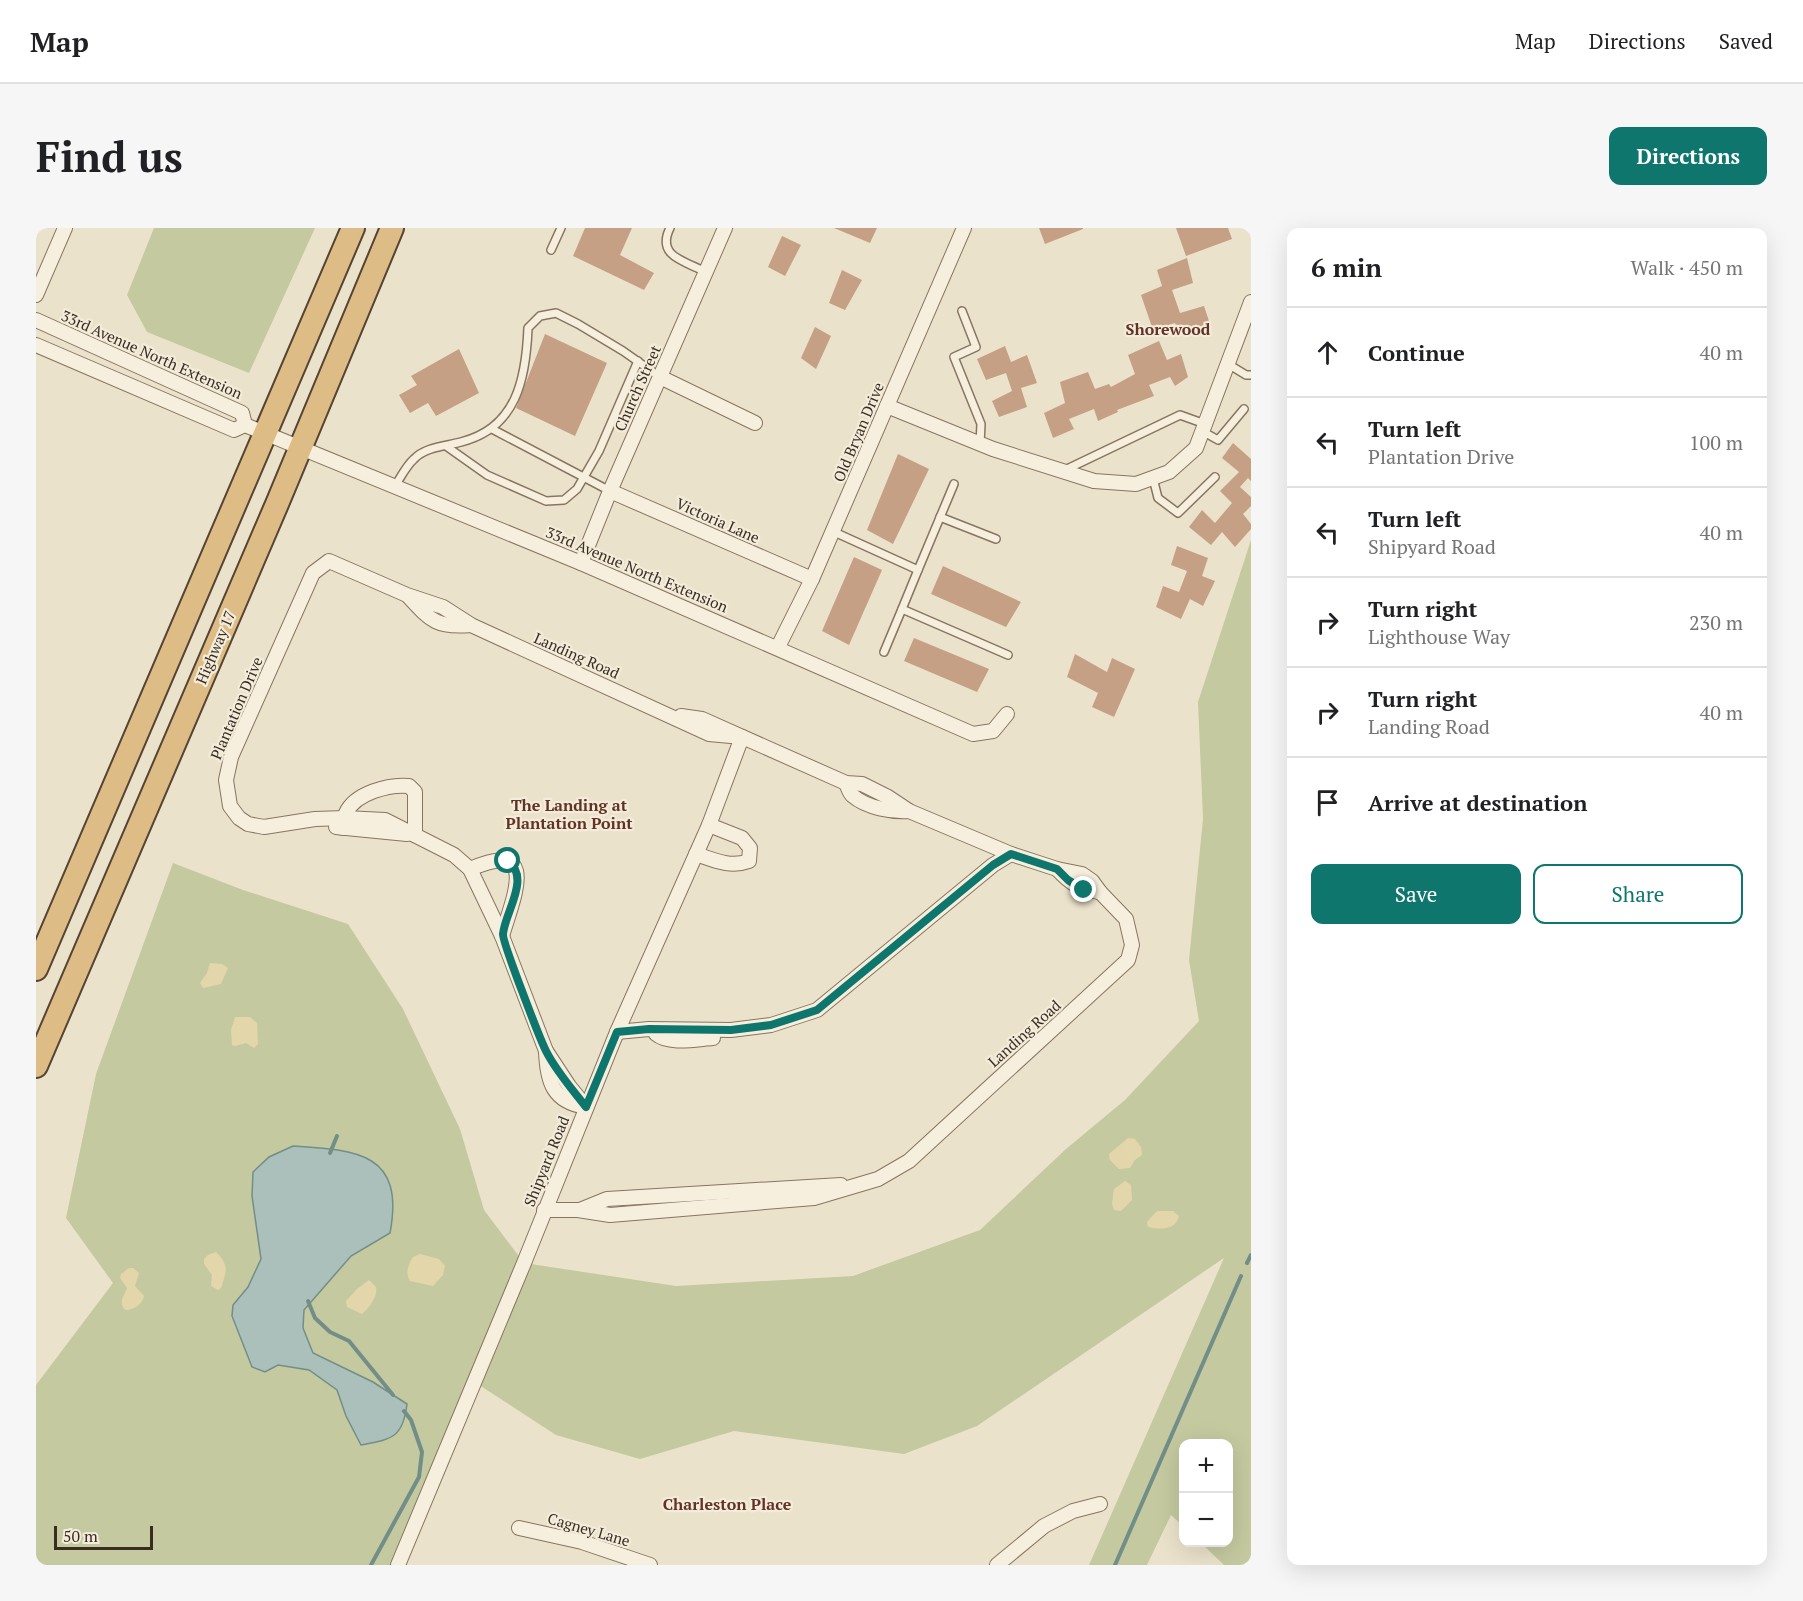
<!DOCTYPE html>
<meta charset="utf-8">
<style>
:root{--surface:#fff;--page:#f6f6f6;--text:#202124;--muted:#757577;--line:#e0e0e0;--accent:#0f766e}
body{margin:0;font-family:"PT Serif",serif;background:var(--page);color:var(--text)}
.controls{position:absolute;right:18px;bottom:18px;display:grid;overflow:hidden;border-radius:12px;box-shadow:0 6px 24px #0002}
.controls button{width:54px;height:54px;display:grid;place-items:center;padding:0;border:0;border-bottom:2px solid var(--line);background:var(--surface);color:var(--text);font:30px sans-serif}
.scale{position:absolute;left:18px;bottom:15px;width:99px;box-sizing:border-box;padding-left:6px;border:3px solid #392d22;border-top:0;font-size:16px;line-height:21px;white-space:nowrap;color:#392d22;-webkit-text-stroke:4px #f3ecda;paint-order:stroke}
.stop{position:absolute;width:18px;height:18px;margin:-14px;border:4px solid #0f766e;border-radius:50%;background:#fff}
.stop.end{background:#0f766e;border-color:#fff;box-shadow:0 2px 6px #0008}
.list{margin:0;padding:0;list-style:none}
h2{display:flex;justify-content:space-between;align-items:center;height:78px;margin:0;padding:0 24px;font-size:26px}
h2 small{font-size:20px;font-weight:400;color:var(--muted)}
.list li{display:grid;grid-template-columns:39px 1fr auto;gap:18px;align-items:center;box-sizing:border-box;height:90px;padding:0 24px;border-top:2px solid var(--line)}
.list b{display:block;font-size:22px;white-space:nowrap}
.list p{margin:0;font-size:20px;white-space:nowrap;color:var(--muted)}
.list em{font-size:20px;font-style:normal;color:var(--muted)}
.actions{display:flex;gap:12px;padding:18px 24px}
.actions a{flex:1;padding:14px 0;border:2px solid var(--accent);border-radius:12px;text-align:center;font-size:21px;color:var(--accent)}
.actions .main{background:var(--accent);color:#fff}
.icon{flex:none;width:33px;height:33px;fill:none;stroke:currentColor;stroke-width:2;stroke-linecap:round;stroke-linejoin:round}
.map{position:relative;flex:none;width:1215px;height:1337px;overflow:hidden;border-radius:12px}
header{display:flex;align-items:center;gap:36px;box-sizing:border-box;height:84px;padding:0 30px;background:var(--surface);border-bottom:2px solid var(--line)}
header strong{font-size:28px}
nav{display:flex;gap:33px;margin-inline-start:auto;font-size:21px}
.intro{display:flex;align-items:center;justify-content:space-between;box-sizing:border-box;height:144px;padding:0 36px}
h1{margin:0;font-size:42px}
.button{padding:15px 27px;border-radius:12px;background:var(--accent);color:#fff;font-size:21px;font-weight:700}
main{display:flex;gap:36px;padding:0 36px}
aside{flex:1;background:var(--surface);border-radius:12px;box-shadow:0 6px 24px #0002}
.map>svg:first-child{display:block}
</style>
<header>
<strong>Map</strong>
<nav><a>Map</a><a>Directions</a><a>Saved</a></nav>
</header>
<div class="intro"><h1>Find us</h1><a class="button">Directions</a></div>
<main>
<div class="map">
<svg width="1215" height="1337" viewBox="0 0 1215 1337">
<rect width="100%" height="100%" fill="#ebe2cb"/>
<g fill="#c4c99f">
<polygon points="118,0 279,0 213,145 111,104 91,67"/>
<polygon points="1215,312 1215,1337 1188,1337 1165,1315 1192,1314 1192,1216 1148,1216 1147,1298 1135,1287 1111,1337 1053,1337 1188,1030 941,1198 868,1226 698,1203 604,1231 520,1207 437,1153 359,1337 0,1337 0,1157 77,1055 30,990 60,846 137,635 207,662 312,696 367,781 424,901 448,982 488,1035 640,1058 817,1048 944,1002 1030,921 1089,872 1163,793 1153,732 1167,591 1162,474"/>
</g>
<g fill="#e4d6ab">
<polygon points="174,735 186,736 192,740 185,756 167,760 164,755 171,745"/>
<polygon points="199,789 214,789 221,795 222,816 218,820 210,815 199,818 196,817 195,802"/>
<polygon points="1092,910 1099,911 1105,919 1106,927 1099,932 1094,940 1083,941 1074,932 1073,926"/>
<polygon points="1089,953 1095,957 1096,972 1085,983 1078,982 1076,976 1078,961"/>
<path d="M 1121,983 L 1137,983 L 1143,988 C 1140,1002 1124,1002 1112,999 L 1111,994 Z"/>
<path d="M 180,1024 C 193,1037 191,1042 185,1060 L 182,1062 L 175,1058 L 176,1047 L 168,1036 L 168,1031 L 172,1027 Z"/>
<path d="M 384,1026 L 403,1031 L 409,1038 L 407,1047 L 397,1058 L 374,1053 C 369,1044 372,1037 377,1029 Z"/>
<path d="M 93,1040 L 97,1040 L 103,1045 L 99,1058 L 108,1068 C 106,1077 97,1082 89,1082 C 82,1074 88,1068 91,1060 L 84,1050 L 85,1046 Z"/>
<path d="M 333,1052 L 340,1059 C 342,1068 333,1080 326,1086 L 311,1079 L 310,1073 L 321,1061 Z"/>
</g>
<path fill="#abc0ba" stroke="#728e88" stroke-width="1.5" d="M 257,918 C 322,922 369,925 354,1005 L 315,1028 L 268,1082 L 267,1100 L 277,1125 L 337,1154 L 371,1176 C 367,1210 356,1211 325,1217 L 310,1188 L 301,1162 L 273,1142 L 242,1137 L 229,1144 L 216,1139 L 196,1088 L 197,1077 L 212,1059 L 225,1031 L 216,968 L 217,944 L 233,929 Z"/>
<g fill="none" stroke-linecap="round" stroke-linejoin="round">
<g stroke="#728e88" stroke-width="4">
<polyline points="294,925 301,908"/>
<polyline points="1211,1035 1215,1027"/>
<polyline points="272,1073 279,1090 294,1104 313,1113 357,1167"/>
<polyline points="335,1337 383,1249 386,1224 375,1192 368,1183"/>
<polyline points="1079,1337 1205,1048"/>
</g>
</g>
<g fill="#c6a084">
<polygon points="549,0 596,0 584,27 618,45 608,62 537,28"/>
<polygon points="798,0 841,0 834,15"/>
<polygon points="1003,0 1047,0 1047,1 1009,16"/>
<polygon points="1140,0 1192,0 1196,11 1150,28"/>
<polygon points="746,8 765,17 749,48 732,39"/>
<polygon points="1151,30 1157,55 1136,62 1144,85 1168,78 1174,96 1143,107 1139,95 1117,102 1105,67 1126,58 1121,42"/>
<polygon points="806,42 826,52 809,82 793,75"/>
<polygon points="779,99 795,108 780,141 765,130"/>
<polygon points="509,106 571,135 539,208 480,180"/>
<polygon points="1123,113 1131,132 1145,126 1152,149 1139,158 1134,149 1113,157 1118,168 1081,182 1082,184 1062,193 1058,181 1033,191 1038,201 1017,210 1008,185 1029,175 1024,154 1052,144 1059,161 1073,156 1075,159 1099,146 1092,127"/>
<polygon points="969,118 975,134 991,127 1001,155 985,160 991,179 963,189 956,173 976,163 970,145 950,152 941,131"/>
<polygon points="423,121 443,165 400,188 392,175 374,185 363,167 381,157 375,148"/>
<polygon points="1197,215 1215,231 1215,253 1212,250 1204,259 1215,269 1215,278 1207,286 1215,296 1215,301 1199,319 1186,304 1175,317 1153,299 1166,282 1179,295 1196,275 1184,263 1203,244 1186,230"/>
<polygon points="862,226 893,241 857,316 831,302"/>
<polygon points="1141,318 1172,330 1166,348 1179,353 1167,378 1154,371 1145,391 1120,379 1127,358 1143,364 1151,343 1135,337"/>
<polygon points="818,329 846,342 813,417 786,403"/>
<polygon points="907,338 985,374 970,399 895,366"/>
<polygon points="878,410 953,441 941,464 868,433"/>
<polygon points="1039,426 1071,444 1076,430 1099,441 1078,489 1056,479 1062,465 1031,449"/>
</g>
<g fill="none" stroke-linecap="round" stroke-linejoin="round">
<defs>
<g id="service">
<path d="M 634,0 C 620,28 648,33 670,44"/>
<polyline points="515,22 525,0"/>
<polyline points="926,83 940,119 918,129 945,196 944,216"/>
<polyline points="1192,136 1210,147 1215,147"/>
<polyline points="456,201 574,263"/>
<polyline points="1166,203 1182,212 1208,181"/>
<polyline points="410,218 451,247 510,273 528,272 541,261 563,223 602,133"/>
<polyline points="1029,242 1144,187 1169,196"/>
<polyline points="1117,250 1122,270 1142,285 1179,249"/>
<path d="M 359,258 C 365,249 370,238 378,231 C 389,219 410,218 425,214 C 481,200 490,150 492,100 L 504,88 L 520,85 L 542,96 L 587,123 L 624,149"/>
<polyline points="904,289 960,311"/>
<polyline points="796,303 882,342 918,256"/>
<polyline points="882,342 866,381 972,427"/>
<polyline points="848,424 866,381"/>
</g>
<g id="minor">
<polyline points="0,67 29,0"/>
<polyline points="0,92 206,185 209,197"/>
<polyline points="0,117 198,202 209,197 545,335 937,506 957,503 971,486"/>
<polyline points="624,149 719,195"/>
<polyline points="851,178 957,221 1058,253 1100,256 1133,244 1160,220 1215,74"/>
<polyline points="574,263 776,351"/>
<polyline points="545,335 574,263 689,0"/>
<path d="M 373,369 C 395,393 401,400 435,397"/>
<polyline points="742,419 776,351 928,0"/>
<path d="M 810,555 C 812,559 813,565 817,568 C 831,580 856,584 873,583"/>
<polyline points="300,599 371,606"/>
<path d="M 307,600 C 308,595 308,590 310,585 C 319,565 353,556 373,558 L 379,564 L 379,607"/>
<path d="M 660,626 C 678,632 694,640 713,633 L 714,620 L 706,610 L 673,597"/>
<path d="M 434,641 C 505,610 477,670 466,708"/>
<path d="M 1021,641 C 1035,656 1043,661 1064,664"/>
<polyline points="581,804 613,801 695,802 735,797 781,782 957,637 975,626"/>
<path d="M 620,806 C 633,817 661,811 677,810"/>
<path d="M 510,823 C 511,854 517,874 550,879"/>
<polyline points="550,879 533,858 510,823 466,708 434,641 418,627 349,592 309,590 279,591 228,599 212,596 203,590 194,578 190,552 195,529 277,345 293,333 371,367 407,379 435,397 673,506 706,509"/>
<polyline points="508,982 542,982 574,987 778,970 842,951 873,933 1092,732 1096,717 1090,691 1064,664 1056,653 1046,646 1021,641 975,626 873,583 852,569 826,556 810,555 666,491 645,488"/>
<polyline points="544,982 571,971 805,957"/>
<polyline points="483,1300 546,1314 614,1337"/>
<polyline points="362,1337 488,1035 581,804 673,597 706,509"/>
<polyline points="961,1337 1008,1298 1037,1283 1064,1276"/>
</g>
<g id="trunk">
<polyline points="0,741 317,0"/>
<polyline points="0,838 241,276 356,0"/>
</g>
</defs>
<use href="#service" stroke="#877560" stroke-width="10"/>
<use href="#minor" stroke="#877560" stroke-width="16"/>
<use href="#trunk" stroke="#554434" stroke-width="26"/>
<use href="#service" stroke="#f7efde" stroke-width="7"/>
<use href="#minor" stroke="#f7efde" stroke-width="14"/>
<use href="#trunk" stroke="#debc86" stroke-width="22"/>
</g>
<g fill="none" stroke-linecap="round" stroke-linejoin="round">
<path stroke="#0f766e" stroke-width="8" d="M 472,633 C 495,650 469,684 467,706 C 466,713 504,811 510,823 C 520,843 536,861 550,879 L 581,804 L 613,801 L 695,802 L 735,797 L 781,782 L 957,637 L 975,626 L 1021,641 L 1032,652 L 1048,662"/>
</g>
<g text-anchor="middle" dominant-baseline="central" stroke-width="4.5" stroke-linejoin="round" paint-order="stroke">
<g font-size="15" fill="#392d22" stroke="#f3ecda">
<text transform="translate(116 126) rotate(24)">33rd Avenue North Extension</text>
<text transform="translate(601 160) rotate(-66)">Church Street</text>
<text transform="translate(822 204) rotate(-67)">Old Bryan Drive</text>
<text transform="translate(682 292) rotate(24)">Victoria Lane</text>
<text transform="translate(601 341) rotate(23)">33rd Avenue North Extension</text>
<text transform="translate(179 419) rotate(-67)">Highway 17</text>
<text transform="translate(541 427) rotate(24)">Landing Road</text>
<text transform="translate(200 480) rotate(-67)">Plantation Drive</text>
<text transform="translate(988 805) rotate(-42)">Landing Road</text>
<text transform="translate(510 933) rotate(-68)">Shipyard Road</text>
<text transform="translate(553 1301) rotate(16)">Cagney Lane</text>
</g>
<g font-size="16" font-weight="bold" fill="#623325" stroke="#f3ecda">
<text x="1132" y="101">Shorewood</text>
<text x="533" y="577">The Landing at<tspan x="533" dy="18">Plantation Point</tspan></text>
<text x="691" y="1276">Charleston Place</text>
</g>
</g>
</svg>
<div class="controls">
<button>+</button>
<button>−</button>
</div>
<div class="scale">50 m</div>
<div class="stop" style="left:472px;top:633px"></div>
<div class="stop end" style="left:1048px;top:662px"></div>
</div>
<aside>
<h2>6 min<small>Walk · 450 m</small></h2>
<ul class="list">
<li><svg class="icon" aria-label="ahead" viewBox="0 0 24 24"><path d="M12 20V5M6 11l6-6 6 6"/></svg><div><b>Continue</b></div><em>40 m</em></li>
<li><svg class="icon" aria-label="left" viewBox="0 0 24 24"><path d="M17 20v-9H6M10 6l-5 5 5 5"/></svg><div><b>Turn left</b><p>Plantation Drive</p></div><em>100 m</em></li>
<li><svg class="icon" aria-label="left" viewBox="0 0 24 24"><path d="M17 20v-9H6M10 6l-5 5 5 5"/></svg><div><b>Turn left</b><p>Shipyard Road</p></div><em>40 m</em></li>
<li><svg class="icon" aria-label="right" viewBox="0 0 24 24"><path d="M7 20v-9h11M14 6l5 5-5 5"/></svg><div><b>Turn right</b><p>Lighthouse Way</p></div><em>230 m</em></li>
<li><svg class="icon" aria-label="right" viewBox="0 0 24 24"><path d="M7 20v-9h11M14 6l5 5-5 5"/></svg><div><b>Turn right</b><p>Landing Road</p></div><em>40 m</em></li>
<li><svg class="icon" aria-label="arrive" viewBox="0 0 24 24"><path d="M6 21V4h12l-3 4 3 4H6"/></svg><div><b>Arrive at destination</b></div></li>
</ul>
<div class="actions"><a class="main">Save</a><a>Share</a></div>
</aside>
</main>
